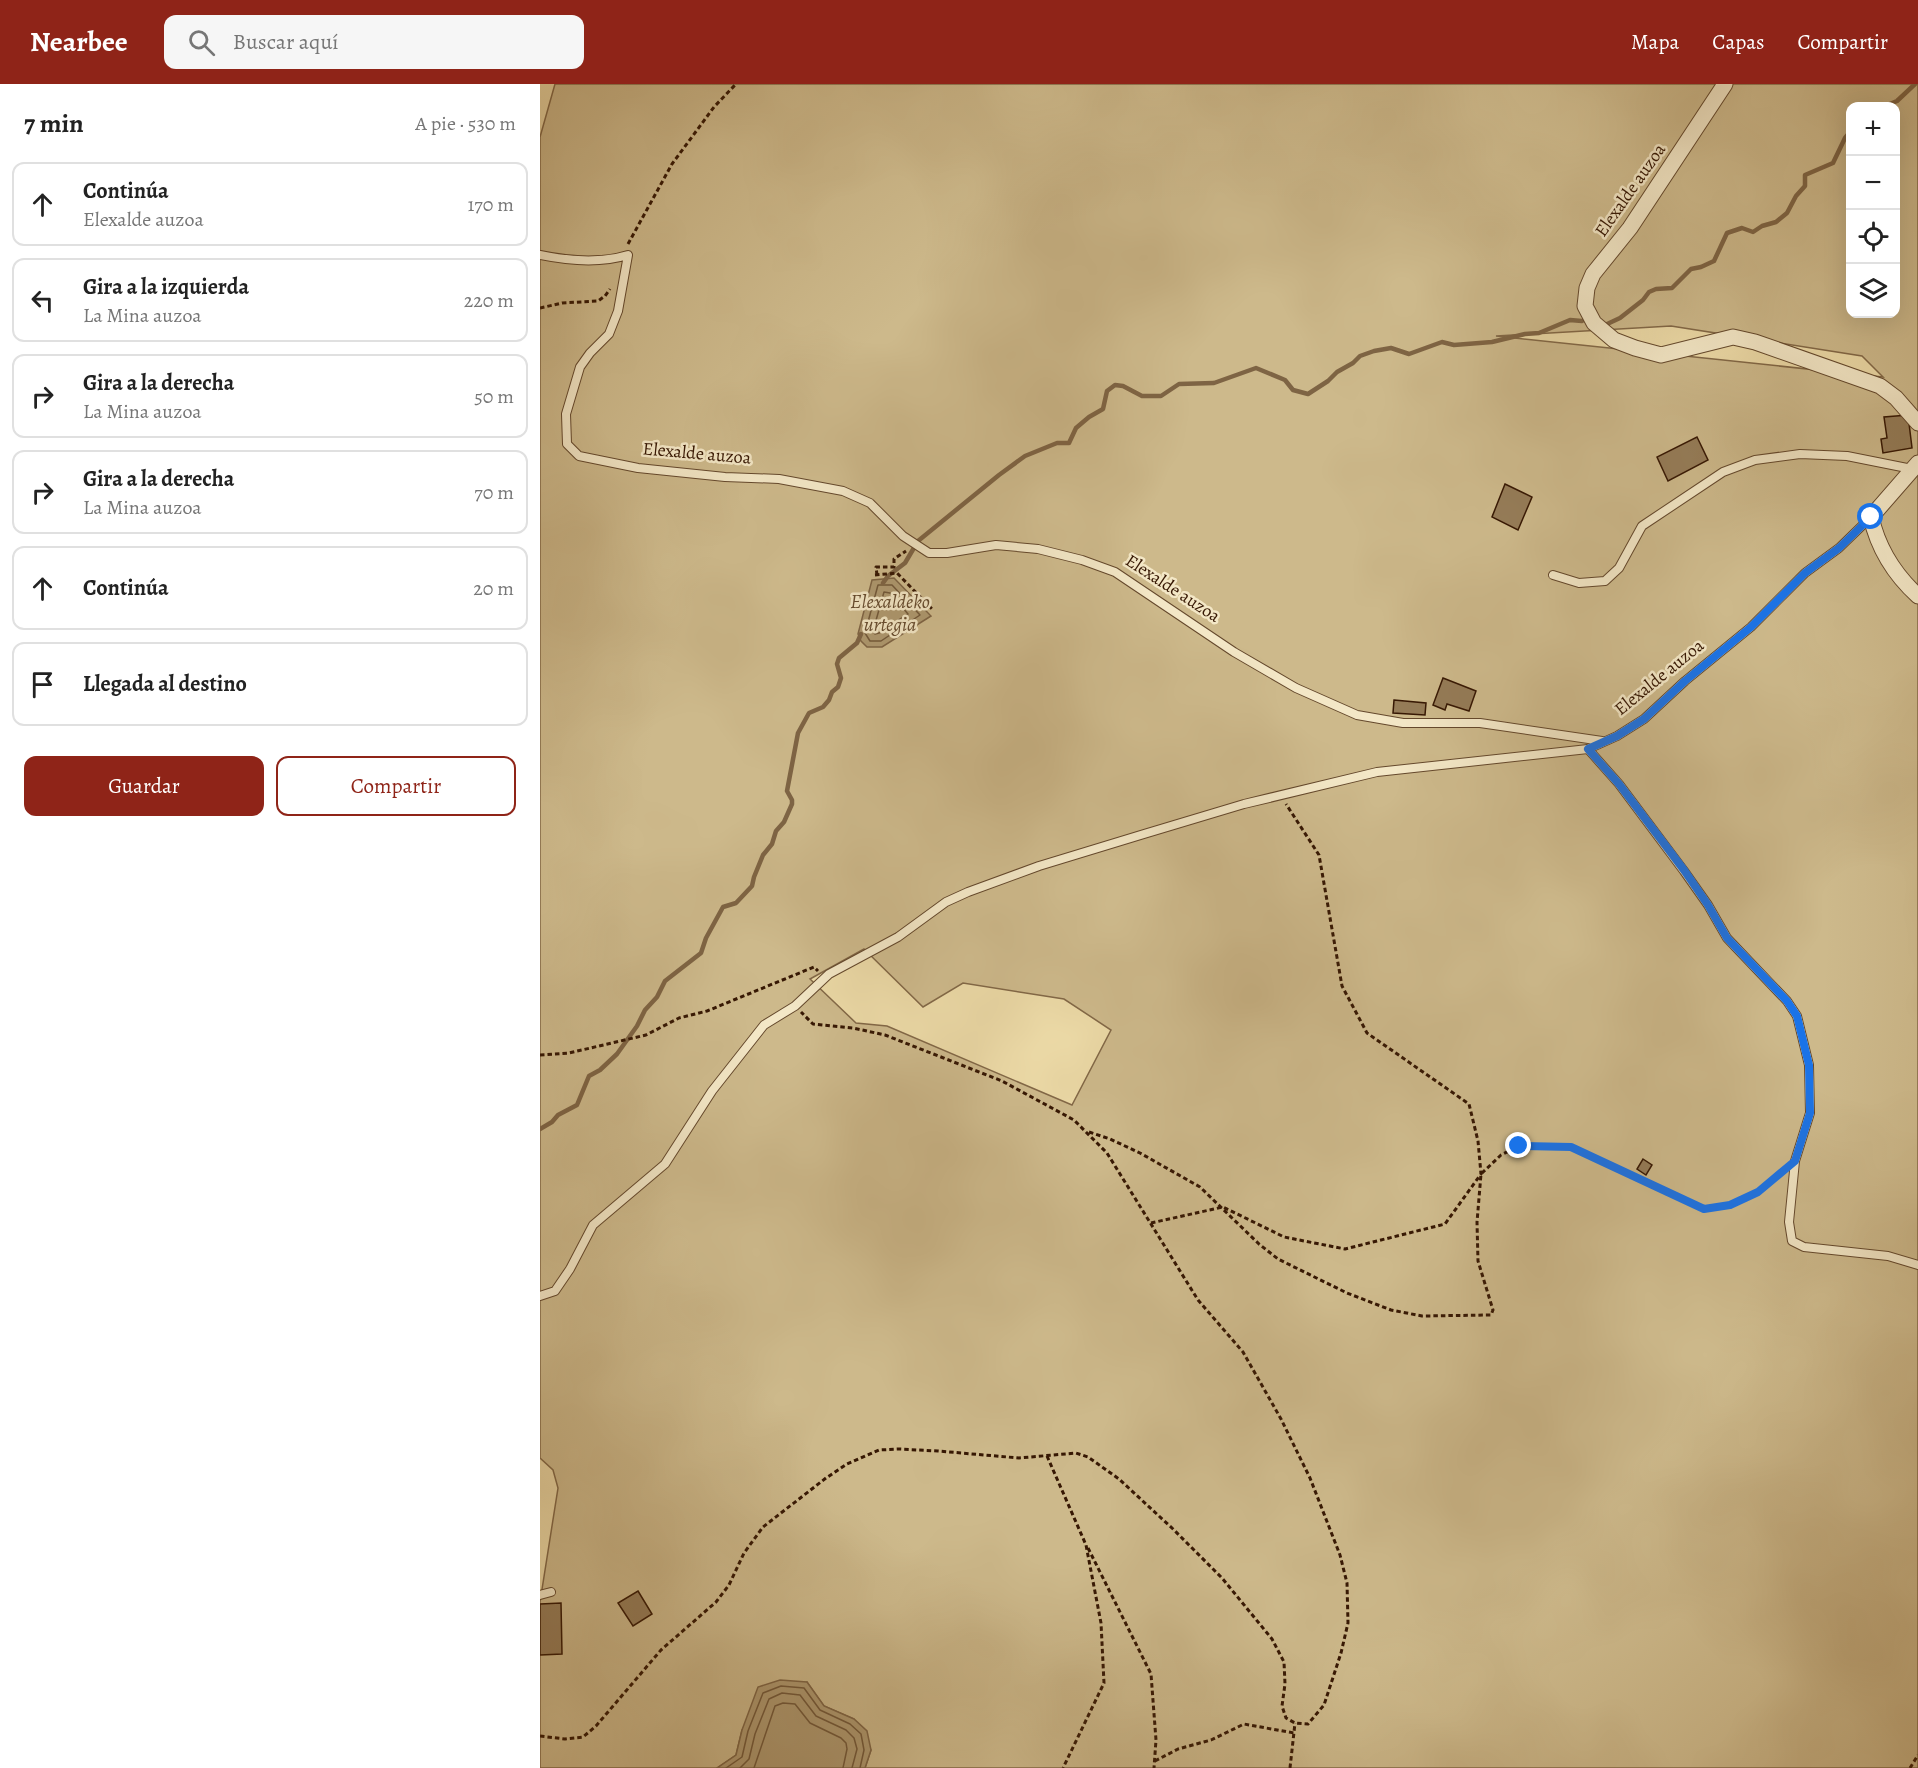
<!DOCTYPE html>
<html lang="es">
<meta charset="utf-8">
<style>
:root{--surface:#fff;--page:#f6f6f6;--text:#222;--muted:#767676;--line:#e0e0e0;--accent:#8f2418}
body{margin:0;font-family:Alegreya,serif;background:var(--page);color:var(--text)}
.controls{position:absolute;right:18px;top:18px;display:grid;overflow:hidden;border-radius:12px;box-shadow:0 6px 24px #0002}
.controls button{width:54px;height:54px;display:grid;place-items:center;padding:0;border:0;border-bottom:2px solid var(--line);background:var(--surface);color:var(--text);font:30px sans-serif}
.stop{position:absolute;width:18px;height:18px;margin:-14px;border:4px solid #1a73e8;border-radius:50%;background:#fff}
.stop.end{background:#1a73e8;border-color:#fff;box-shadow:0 2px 6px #0008}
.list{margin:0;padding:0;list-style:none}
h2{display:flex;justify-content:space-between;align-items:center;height:78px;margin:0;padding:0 24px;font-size:26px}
h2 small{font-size:20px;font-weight:400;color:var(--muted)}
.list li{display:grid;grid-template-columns:39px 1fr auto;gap:18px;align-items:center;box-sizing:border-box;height:84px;margin:0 12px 12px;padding:0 12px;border:2px solid var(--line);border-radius:12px}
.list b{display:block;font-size:22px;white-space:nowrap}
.list p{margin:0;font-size:20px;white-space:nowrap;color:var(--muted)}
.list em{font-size:20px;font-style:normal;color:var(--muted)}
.actions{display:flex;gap:12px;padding:18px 24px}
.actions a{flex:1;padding:14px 0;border:2px solid var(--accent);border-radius:12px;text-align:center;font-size:21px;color:var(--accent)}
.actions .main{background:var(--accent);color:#fff}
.icon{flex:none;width:33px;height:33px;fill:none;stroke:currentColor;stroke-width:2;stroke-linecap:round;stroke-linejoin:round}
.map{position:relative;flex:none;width:1378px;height:1684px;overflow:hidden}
header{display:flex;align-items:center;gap:36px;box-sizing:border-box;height:84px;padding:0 30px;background:var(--accent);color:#fff}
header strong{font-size:28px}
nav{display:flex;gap:33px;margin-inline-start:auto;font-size:21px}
.search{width:420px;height:54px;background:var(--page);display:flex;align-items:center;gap:15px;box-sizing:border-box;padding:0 21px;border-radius:12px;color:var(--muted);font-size:22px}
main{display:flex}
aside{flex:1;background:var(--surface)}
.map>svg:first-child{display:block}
</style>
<header>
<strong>Nearbee</strong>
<div class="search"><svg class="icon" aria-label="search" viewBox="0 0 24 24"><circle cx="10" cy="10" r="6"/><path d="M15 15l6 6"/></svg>Buscar aquí</div>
<nav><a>Mapa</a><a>Capas</a><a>Compartir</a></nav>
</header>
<main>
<aside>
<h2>7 min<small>A pie · 530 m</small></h2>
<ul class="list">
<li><svg class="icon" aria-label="ahead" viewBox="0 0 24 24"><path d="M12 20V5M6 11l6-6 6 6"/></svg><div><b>Continúa</b><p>Elexalde auzoa</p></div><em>170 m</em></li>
<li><svg class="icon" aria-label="left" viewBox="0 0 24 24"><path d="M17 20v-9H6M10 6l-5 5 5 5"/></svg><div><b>Gira a la izquierda</b><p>La Mina auzoa</p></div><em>220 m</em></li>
<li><svg class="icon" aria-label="right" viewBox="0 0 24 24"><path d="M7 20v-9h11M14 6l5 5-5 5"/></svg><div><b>Gira a la derecha</b><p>La Mina auzoa</p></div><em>50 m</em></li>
<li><svg class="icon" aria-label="right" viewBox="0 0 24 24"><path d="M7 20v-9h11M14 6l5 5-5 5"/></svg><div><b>Gira a la derecha</b><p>La Mina auzoa</p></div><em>70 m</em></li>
<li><svg class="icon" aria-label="ahead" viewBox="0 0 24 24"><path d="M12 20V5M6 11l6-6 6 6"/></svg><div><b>Continúa</b></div><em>20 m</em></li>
<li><svg class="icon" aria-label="arrive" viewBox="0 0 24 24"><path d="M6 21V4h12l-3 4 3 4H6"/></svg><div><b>Llegada al destino</b></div></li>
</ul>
<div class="actions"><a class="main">Guardar</a><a>Compartir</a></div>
</aside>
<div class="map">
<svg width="1378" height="1684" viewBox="0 0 1378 1684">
<rect width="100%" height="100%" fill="#ecdaa7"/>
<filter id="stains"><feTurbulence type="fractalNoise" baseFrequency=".00333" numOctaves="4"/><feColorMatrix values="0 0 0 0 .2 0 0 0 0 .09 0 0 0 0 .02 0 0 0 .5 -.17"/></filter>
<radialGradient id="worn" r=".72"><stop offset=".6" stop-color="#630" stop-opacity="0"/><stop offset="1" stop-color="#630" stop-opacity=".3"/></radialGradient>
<path fill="#cdb98b" stroke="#826847" stroke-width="1.5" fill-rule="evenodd" d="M 15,0 L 1378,0 L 1378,1684 L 325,1684 L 331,1666 L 314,1635 L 284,1622 L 267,1598 L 202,1646 L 196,1671 L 177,1684 L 0,1684 L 0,1518 L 18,1404 L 13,1386 L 0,1374 L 0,53 ZM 1310,22 L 1356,22 L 1356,230 L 1310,230 ZM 1131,242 L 1322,272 L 1343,293 L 956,252 ZM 324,865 L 383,923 L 423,899 L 524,915 L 571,946 L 532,1021 L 347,942 L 316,939 L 270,895 Z"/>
<g fill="#ae986f" stroke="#7e6444" stroke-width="1.5">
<polygon points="354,494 391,532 342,563 327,563 321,557 318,550 332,496"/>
<polygon points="240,1596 267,1598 284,1622 314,1635 327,1647 331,1666 325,1684 177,1684 196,1671 202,1646 218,1603"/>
</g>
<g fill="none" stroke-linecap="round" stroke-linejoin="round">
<g stroke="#725839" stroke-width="1.5">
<polygon points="338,501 352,501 380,531 341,557 330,557 325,549"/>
<polygon points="344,508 350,509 368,530 339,549 335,550 333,547"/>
<polyline points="186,1684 202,1673 208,1647 223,1609 241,1602 264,1604 280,1626 310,1640 321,1650 324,1666 320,1684"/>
<polyline points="200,1684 209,1675 215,1650 229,1615 242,1609 260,1611 276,1632 306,1646 314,1654 317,1665 312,1684"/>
<polyline points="214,1684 235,1622 243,1619 255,1620 270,1639 301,1654 306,1659 307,1665 303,1684"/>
</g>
<g stroke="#7e6444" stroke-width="4.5">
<polyline points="1345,22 1357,17 1375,0"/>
<polyline points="1065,241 1080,234 1103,216 1109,208 1116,205 1132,204 1151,185 1161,183 1174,177 1187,149 1202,144 1213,148 1222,142 1236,138 1247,129 1256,112 1265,102 1265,91 1293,79 1305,54 1310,48"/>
<polyline points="343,499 348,492 365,479 378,457 459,391 485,372 517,359 529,359 536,344 549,333 563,325 567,307 575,301 583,302 602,312 621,312 639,300 674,299 716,284 745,296 753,306 768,310 788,297 797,288 813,279 820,272 834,267 851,264 869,270 902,258 914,261 952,258 985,250 999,249 1030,236 1042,237"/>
<polyline points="0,1045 12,1038 18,1031 37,1021 49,992 60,986 77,970 97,942 105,926 117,913 125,897 161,869 166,854 183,823 196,819 212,802 214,793 223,771 232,760 236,747 244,738 252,720 252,716 247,707 258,649 269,629 283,623 289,616 292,608 298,603 301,594 297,580 299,574 317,559 321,550"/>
</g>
</g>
<g fill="#957c58" stroke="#361703" stroke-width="1.5">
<polygon points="1368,331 1372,364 1343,369 1341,355 1347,354 1344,333"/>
<polygon points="1157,353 1168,376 1128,397 1117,373"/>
<polygon points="965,400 992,413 978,446 952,433"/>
<polygon points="903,594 936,607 929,627 907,620 905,626 893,621"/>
<polygon points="854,616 886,619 885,631 853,629"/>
<polygon points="1103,1075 1112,1081 1106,1091 1097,1085"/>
<polygon points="98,1507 112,1530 93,1542 78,1519"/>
<polygon points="21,1519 22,1570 0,1571 0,1520"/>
</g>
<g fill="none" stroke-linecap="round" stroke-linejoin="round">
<defs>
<g id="lane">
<path d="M 0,171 C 29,177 59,180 88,171 L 78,227 L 69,250 L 50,269 L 40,283 L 26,330 L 27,360 L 39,372 L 98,384 L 185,393 L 239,395 L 303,407 L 330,419 L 363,452 L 389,469 L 407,469 L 456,461 L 498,465 L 542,476 L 575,488 L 694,568 L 756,604 L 817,631 L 863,639 L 940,639 L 1062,657"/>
<polyline points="1331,433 1299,464 1265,489 1211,543 1145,597 1104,635 1077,652 1048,665 1079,700 1144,787 1168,821 1187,854 1247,917 1257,932 1269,981 1270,1029 1255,1077 1249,1138 1252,1157 1264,1163 1348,1172 1378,1181"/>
<polyline points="1013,491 1039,499 1065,497 1079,484 1102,442 1183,388 1215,376 1260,370 1307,372 1372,385"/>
<polyline points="0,1212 15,1207 30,1185 53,1141 125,1080 172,1007 224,941 255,922 289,890 358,853 406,818 428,808 499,782 604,750 704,720 837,688 1048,665"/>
<polyline points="0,1511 11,1508"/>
</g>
<g id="street">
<polyline points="1185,0 1090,144 1053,190 1047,204 1045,222 1054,239 1074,256 1095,264 1121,271 1193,253 1215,258 1340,302 1356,314 1378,339"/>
<path d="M 1378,379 L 1331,433 C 1338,464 1355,491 1378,512"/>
</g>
</defs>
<use href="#lane" stroke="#64482c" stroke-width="10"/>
<use href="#street" stroke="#64482c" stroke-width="17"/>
<g stroke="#361703" stroke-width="3" stroke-dasharray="4.5 3" stroke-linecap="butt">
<polyline points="88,160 132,80 174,23 196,0"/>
<polyline points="0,224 22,219 58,217 65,212 70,205"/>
<polyline points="335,491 357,489 392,525"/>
<polyline points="337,491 336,483 354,483 354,475 366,467"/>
<polyline points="0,971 29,969 106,951 139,934 167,927 274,883 278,887"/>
<polyline points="549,1048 570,1055 600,1069 660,1103 719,1160 738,1175 807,1209 851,1226 882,1232 951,1231 953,1226 938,1177 937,1138 941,1090 961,1071 979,1062 1031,1063 1164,1125 1190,1121 1218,1108 1243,1086"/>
<polyline points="611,1139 683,1123 744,1153 805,1165 905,1140 941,1090 938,1057 929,1020 827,949 802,902 779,771 746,720"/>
<polyline points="507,1372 546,1461 561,1539 564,1599 523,1684"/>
<polyline points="548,1464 611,1590 616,1656 614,1684"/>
<polyline points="0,1652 25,1655 43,1653 56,1642 121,1566 176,1518 189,1501 204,1469 223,1443 286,1394 307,1380 339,1366 359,1365 398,1367 479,1374 536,1369 548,1373 579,1395 633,1445 682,1494 732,1555 744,1578 745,1600 742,1622 746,1634 755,1639 768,1640 784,1621 801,1569 808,1539 807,1499 800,1471 770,1394 741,1335 703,1268 658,1216 567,1069 534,1036 462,997 345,951 313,944 273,940 261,928"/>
<polyline points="615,1677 638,1665 671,1656 704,1640 754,1649"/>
<polyline points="750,1684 755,1639"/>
<polyline points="1370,1684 1378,1671"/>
</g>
<use href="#lane" stroke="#f3e7c6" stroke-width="8"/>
<use href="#street" stroke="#f3e7c6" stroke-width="15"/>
</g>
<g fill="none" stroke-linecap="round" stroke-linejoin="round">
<polyline stroke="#1a73e8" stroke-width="8" points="979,1062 1031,1063 1164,1125 1190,1121 1218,1108 1255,1077 1270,1029 1269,981 1257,932 1247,917 1187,854 1168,821 1144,786 1079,700 1048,665 1077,652 1104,635 1145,597 1211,543 1265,489 1299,464 1331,433"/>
</g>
<g text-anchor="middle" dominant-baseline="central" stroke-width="5" stroke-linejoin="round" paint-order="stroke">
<g font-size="18" fill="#361703" stroke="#f3e7c6">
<text transform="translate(1090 106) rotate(-55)">Elexalde auzoa</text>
<text transform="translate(157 369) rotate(5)">Elexalde auzoa</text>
<text transform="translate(633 504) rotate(33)">Elexalde auzoa</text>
<text transform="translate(1119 593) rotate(-39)">Elexalde auzoa</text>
</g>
<g font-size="20" font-style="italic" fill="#664b2e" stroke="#f3e7c6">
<text x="350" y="517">Elexaldeko<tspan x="350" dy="23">urtegia</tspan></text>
</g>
</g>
<rect width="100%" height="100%" filter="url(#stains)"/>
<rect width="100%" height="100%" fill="url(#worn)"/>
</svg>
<div class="controls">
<button>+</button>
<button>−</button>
<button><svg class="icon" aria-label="locate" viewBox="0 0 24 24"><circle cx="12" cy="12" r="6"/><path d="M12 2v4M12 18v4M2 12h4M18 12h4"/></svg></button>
<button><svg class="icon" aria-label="layers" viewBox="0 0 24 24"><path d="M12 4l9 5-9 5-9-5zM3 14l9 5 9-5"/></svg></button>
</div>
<div class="stop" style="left:1331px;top:433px"></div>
<div class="stop end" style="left:979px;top:1062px"></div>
</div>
</main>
